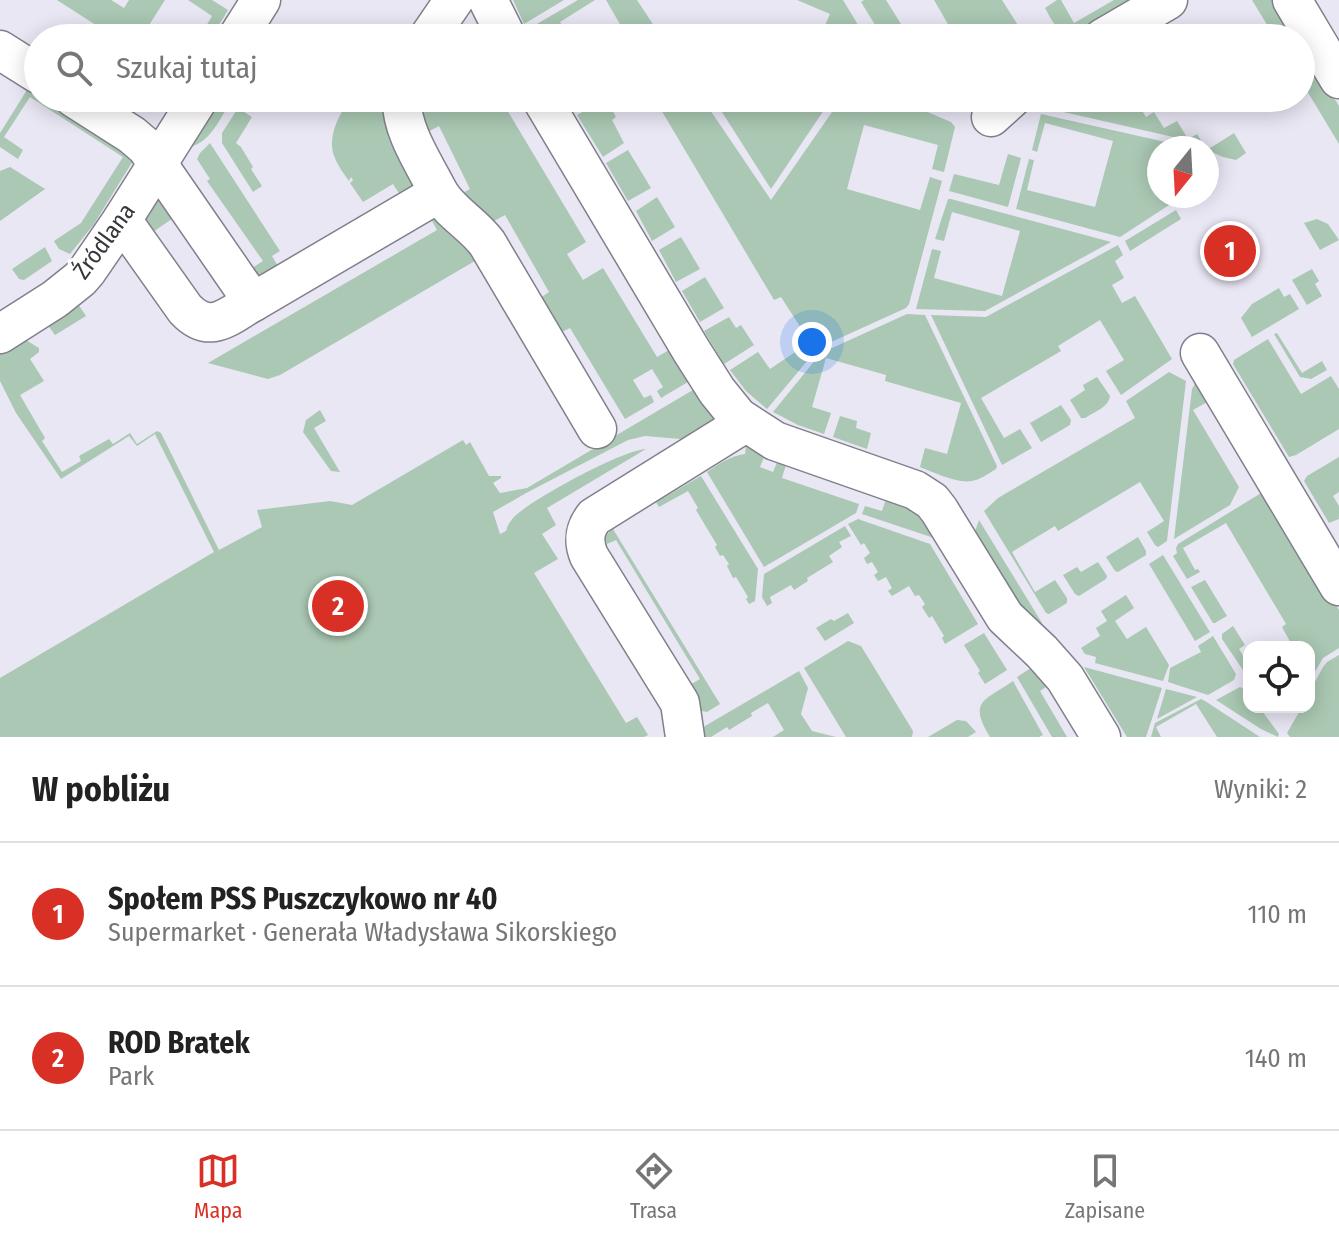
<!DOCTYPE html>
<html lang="pl">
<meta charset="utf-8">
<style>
:root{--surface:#fff;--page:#f6f6f6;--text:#222;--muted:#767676;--line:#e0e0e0;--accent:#d93025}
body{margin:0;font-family:"Fira Sans Condensed",sans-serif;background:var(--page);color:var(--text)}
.controls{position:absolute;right:24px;bottom:24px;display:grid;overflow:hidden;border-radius:16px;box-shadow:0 4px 20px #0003}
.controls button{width:72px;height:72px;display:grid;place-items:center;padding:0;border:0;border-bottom:2px solid var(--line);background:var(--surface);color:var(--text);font:40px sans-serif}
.compass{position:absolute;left:1147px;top:136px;width:72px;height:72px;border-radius:50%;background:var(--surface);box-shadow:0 4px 20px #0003;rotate:198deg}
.you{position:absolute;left:812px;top:342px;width:28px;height:28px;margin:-20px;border:6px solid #fff;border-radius:50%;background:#1a73e8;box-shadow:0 0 0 12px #1a73e833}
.badge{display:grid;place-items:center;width:52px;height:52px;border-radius:50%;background:var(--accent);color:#fff;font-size:26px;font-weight:700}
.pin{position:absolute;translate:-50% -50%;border:4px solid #fff;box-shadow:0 2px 8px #0006}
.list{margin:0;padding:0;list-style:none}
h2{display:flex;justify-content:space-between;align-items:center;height:104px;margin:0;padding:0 32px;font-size:34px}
h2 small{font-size:26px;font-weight:400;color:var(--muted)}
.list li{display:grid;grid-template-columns:52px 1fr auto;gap:24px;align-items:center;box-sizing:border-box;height:144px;padding:0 32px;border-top:2px solid var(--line)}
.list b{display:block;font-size:30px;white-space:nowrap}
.list p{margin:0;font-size:26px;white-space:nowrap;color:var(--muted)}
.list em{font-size:26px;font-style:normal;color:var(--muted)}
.icon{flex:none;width:44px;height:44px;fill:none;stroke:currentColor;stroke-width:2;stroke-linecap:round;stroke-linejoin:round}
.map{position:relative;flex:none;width:1339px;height:737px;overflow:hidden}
.search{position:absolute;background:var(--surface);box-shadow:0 4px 20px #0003;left:24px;right:24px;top:24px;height:88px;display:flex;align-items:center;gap:20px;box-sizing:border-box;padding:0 28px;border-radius:44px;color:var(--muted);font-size:30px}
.sheet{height:392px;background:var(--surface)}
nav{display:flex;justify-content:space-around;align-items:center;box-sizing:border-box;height:112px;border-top:2px solid var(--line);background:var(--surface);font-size:22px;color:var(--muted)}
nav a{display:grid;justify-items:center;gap:4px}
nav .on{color:var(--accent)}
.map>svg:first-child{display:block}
</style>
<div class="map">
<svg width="1339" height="737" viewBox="0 0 1339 737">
<rect width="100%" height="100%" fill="#e9e7f4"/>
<g fill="#aac8b3">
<polygon points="57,0 111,0 124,8 129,0 165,0 144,33 148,36 147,38 116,38"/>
<polygon points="188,0 212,0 228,10 211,38 199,38 212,16"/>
<polygon points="513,0 564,0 524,24"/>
<polygon points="578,0 595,0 560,22 569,38 531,38 529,34 530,28"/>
<polygon points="606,0 637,0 662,38 628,38"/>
<polygon points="797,0 843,0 866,38 837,38 822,32 830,14"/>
<polygon points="864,0 886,0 901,24 888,32 886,30 880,33 861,2"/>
<polygon points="934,0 1002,0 1021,30 1007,36 1007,38 956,38"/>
<path d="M 1057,0 L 1061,0 L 1074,23 L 1114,0 L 1136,0 C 1119,10 1078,44 1060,30 C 1053,24 1049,15 1045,8 Z"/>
<polygon points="1252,0 1275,0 1298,38 1275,38"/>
<polygon points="1301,43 1339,106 1339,144 1301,81"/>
<polygon points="32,82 38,86 38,98 56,98 136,156 94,224 70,254 59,249 54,241 81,223 123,157 30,97 4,137 23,150 18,159 0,147 0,133"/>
<path d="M 212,98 L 226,98 L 231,101 C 220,118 211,142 190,147 Z"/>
<path d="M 352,98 L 393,98 L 420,178 L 404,201 L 393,184 L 363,202 L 350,183 L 353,180 L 351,177 L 349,181 C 344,174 338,166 335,158 C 326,138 339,113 352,98 Z"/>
<polygon points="413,98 500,98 586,242 567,254 583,280 603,268 657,357 674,347 693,379 661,398 657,391 663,387 652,369 633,380 644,398 651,395 654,402 625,419 570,328 562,332 551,311 537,307 534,302 549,292 505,215 485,226 453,198 470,189 439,126 422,135"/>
<polygon points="654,98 702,98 771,200 841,99 895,98 951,122 955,127 944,172 932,169 938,145 864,125 847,189 920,210 930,177 942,181 909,304 906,308 818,348 767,409 746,391 730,370 758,352 770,369 810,342 781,297 774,300"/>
<polygon points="713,98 832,98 771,189"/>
<polygon points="1027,98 1134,98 1146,117 1154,112 1164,128 1177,121 1188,139 1197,134 1206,148 1191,141 1024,103"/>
<polygon points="606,99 616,117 612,120 624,143 603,157 577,115"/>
<polygon points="238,108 252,117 236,143 241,147 253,167 251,169 262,186 253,192 222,143 222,133"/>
<polygon points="1041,114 1192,148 1159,148 1159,196 1183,196 1120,237 1016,209 1029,159 1034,160 1027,190 1095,207 1113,141 1045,123 1037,152 1032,150"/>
<polygon points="1234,133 1246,153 1236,160 1223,157 1207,150"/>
<polygon points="210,143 280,251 272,256 282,273 265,281 246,272 263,261 207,181 210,179 197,159 200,153"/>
<polygon points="628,150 651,188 628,201 606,163"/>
<polygon points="1008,154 1021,158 1008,207 949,191 954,174 999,185"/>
<polygon points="10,167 45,189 0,221 0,171"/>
<polygon points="657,197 675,227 652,241 636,211"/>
<polygon points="154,198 161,198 179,214 147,236 142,210"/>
<polygon points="948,199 951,199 1111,242 985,311 916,309 932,249 941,251 934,278 1002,296 1020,231 952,212 944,241 935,239"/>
<polygon points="1176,210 1181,219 1130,251 1125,241"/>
<polygon points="433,216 480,258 280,375 268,379 208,363 437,230 430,217"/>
<polygon points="1317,219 1328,224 1339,240 1320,250 1304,223"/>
<polygon points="681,237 700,269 676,282 659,250"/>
<polygon points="1118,245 1123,255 1115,261 1124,278 1112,285 1122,303 1135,296 1172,359 1121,395 1106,371 1124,360 1100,320 1058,346 1061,351 981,398 1004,438 1020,429 1032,448 1002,465 931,315 986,317"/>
<polygon points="45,247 52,261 24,280 19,279 12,269"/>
<polygon points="1312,269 1319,281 1315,284 1322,296 1307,305 1292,280"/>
<polygon points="705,277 724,308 700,322 682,291"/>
<polygon points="1279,288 1284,297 1290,294 1299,309 1252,337 1241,318 1252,304"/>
<polygon points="78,304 86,316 55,335 47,324"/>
<path d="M 907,314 L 925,315 L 997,466 L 996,469 C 989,473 980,480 972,481 C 958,484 933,472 920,467 L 925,448 L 947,454 L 961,403 L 885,381 L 886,375 L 826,358 L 812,407 L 831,413 L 824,434 L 798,425 L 773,412 L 821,353 Z"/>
<polygon points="729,317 736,328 741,325 754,345 724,364 704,331"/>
<polygon points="1277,333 1302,373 1322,361 1327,370 1311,379 1300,377 1274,334"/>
<path d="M 24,339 L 39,348 L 39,352 L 30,359 L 44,381 L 20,395 L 45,438 L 42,441 L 62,472 L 81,461 L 79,456 L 109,439 L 113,444 L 130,433 L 137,444 L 157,431 L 161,433 L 219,550 L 262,527 L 257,510 L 330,501 L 352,505 L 463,440 L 466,445 L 470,442 L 489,476 L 501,476 L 501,478 L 493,483 L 500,493 L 527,488 L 698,387 L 716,417 L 713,426 L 692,440 L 645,436 L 628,440 L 528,492 L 493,512 L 500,534 L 506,531 C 508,524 511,520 516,515 C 537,497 620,451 646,449 L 547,508 L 556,525 L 542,534 L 558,559 L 534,573 L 626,723 L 637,717 L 648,735 L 644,737 L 0,737 L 0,678 L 214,552 L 155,434 L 137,446 L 129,436 L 61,479 L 16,413 L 0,381 L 0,348 Z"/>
<polygon points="1268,339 1301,394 1331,376 1339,389 1339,429 1296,455 1289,457 1233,364 1234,360"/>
<polygon points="1169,372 1186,381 1167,541 1158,547 1155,545 1147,532 1164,521 1140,482 1058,531 1055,526 1012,552 1035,592 1055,580 1067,598 1067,603 1049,614 1046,613 984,511 998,498 1135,418 1126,401"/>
<path d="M 1097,377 L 1110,396 C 1109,407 1094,412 1085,418 L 1081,418 L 1070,400 L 1085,390 L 1083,385 Z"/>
<polygon points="1197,380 1211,400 1193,410 1239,487 1230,505 1174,539 1192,389"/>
<polygon points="1061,405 1071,420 1070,425 1041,442 1030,423"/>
<polygon points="320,410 326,421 314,428 340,472 331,471 303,432 306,420"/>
<polygon points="840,416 857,421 856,428 871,433 867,449 833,437"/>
<path d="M 746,445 L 767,450 L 760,467 L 773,472 L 780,455 L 788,458 L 782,478 L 859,504 L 856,513 L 764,567 L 707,472 C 719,464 730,456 745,454 Z"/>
<polygon points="1339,457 1339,492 1333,496 1339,506 1339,519 1329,523 1304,481 1307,476"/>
<polygon points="701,476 758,569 755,601 749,604 746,599 748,597 736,577 733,578 727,566 729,564 723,555 720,556 715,547 717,545 696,510 698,508 688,491 659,507 656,502"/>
<polygon points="1266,490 1339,610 1339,648 1323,658 1316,670 1309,673 1309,647 1293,647 1282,627 1286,624 1226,523 1183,548 1195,570 1198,569 1200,572 1187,579 1173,556 1177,553 1176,548 1178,544"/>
<polygon points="888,493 912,501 991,616 984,620 934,538 862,514 865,506 882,511"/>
<polygon points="858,519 930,544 978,624 945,644 942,638 944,636 932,616 929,618 922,607 925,604 919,595 915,596 909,586 892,596 888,591 892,588 886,577 878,581 874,575 878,572 872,562 867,564 864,558 870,553 864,543 861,545 848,524"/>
<polygon points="979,520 1042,623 1035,625 1027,623 974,534"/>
<polygon points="845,526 851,536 839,542 842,547 829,556 833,562 807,578 808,581 794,590 791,585 770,597 772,603 767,606 762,597 764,574"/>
<path d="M 613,529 L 720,704 L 707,712 L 696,710 L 683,689 L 700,679 L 616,540 L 607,544 C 604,538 607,533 613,529 Z"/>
<polygon points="1138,537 1146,551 1146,555 1118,572 1115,571 1106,557"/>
<polygon points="1163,555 1210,632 1195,641 1149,564"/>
<polygon points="1098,562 1107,576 1106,579 1079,596 1075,594 1063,575 1077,567 1081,572"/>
<polygon points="1205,580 1227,616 1215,623 1213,623 1191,587"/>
<polygon points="1126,595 1134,608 1115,621 1127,639 1146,627 1169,665 1163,681 1095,663 1096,657 1085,654 1081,648 1100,636 1096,628 1107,621 1101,611"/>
<polygon points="848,613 854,623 825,641 816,628 831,619 834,621"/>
<polygon points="1233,626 1245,645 1239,649 1249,665 1249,679 1222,639 1222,634"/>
<polygon points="984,633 1007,670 985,684 978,673 980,671 964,645"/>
<polygon points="1213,636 1236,674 1234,680 1208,695 1168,682 1170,668 1201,652 1198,646"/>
<polygon points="848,641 861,646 913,731 912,737 846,737 804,668"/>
<polygon points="1339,655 1339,737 1290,737 1287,733 1302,707 1309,707 1309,693 1323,667 1327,662"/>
<polygon points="1037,664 1054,682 1040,691 1067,737 1052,737 1017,677"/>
<polygon points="1084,667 1162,688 1146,737 1127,737"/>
<polygon points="799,671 808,688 801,714 812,731 836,737 773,737 784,730 768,703 751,713 752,716 729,730 727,727 711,737 701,737 703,728 705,726"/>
<path d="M 1013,681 L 1043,735 L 1039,737 L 990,737 C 968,701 984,701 1013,681 Z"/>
<path d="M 1240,687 C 1250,691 1249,697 1249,707 L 1259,707 L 1279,734 L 1278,737 L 1261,729 L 1216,700 Z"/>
<polygon points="1166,689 1197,697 1157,719"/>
<polygon points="1201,699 1205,701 1260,737 1217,737 1196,704 1156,727 1161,737 1151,737 1155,723"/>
<polygon points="957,720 966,721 976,732 968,737 928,737"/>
</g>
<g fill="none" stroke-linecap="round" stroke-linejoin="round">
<defs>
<g id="minor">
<polyline points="488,0 507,38"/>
<polyline points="1292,0 1339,79"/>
<polyline points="237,38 261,0"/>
<polyline points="428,38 454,0"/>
<polyline points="1103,38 1168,0"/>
<polyline points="0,50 38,74"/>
<polyline points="74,98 132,135 146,147 253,302 439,193"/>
<path d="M 402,98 C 400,129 425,165 439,193 C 451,213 473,224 487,243 L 597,429"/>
<polyline points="541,98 691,350 717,391 738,417 775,441 915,490 932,501 939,510 1005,617 1042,652 1065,678 1101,737"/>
<polyline points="991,117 1012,98"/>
<path d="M 122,220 L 185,309 C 210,336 228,316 253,302"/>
<polyline points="0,334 55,299 80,279 87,271 122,220 199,98"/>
<polyline points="1200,353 1339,586"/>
<path d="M 685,737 L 680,703 L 589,556 C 583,541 584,530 594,517 L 745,423"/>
</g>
</defs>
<use href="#minor" stroke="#817f8b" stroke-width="41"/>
<use href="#minor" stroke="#fff" stroke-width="38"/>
</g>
<g text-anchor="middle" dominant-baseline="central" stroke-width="7" stroke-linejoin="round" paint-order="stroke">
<g font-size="24" fill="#37363b" stroke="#fff">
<text transform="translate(104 241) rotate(-54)">Źródlana</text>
</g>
</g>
</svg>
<div class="controls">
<button><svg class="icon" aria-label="locate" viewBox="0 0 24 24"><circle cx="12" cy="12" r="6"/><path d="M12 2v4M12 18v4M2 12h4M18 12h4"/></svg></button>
</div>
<svg class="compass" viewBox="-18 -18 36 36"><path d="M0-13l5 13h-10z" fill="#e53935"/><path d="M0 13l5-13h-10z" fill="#767676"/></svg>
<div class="you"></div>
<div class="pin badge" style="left:1230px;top:251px">1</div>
<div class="pin badge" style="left:338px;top:606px">2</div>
<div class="search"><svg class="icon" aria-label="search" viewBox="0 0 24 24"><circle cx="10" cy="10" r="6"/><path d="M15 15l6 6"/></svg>Szukaj tutaj</div>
</div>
<section class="sheet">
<h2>W pobliżu<small>Wyniki: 2</small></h2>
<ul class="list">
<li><span class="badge">1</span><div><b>Społem PSS Puszczykowo nr 40</b><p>Supermarket · Generała Władysława Sikorskiego</p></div><em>110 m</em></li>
<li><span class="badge">2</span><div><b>ROD Bratek</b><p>Park</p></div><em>140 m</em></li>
</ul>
</section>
<nav>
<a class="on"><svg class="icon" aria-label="map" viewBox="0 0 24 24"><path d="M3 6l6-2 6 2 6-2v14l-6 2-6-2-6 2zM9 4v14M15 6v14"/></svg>Mapa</a>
<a><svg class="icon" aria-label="directions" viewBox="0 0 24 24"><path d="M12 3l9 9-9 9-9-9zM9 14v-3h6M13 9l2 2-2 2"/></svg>Trasa</a>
<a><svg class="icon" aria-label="saved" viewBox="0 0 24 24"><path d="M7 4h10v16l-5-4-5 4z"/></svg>Zapisane</a>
</nav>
